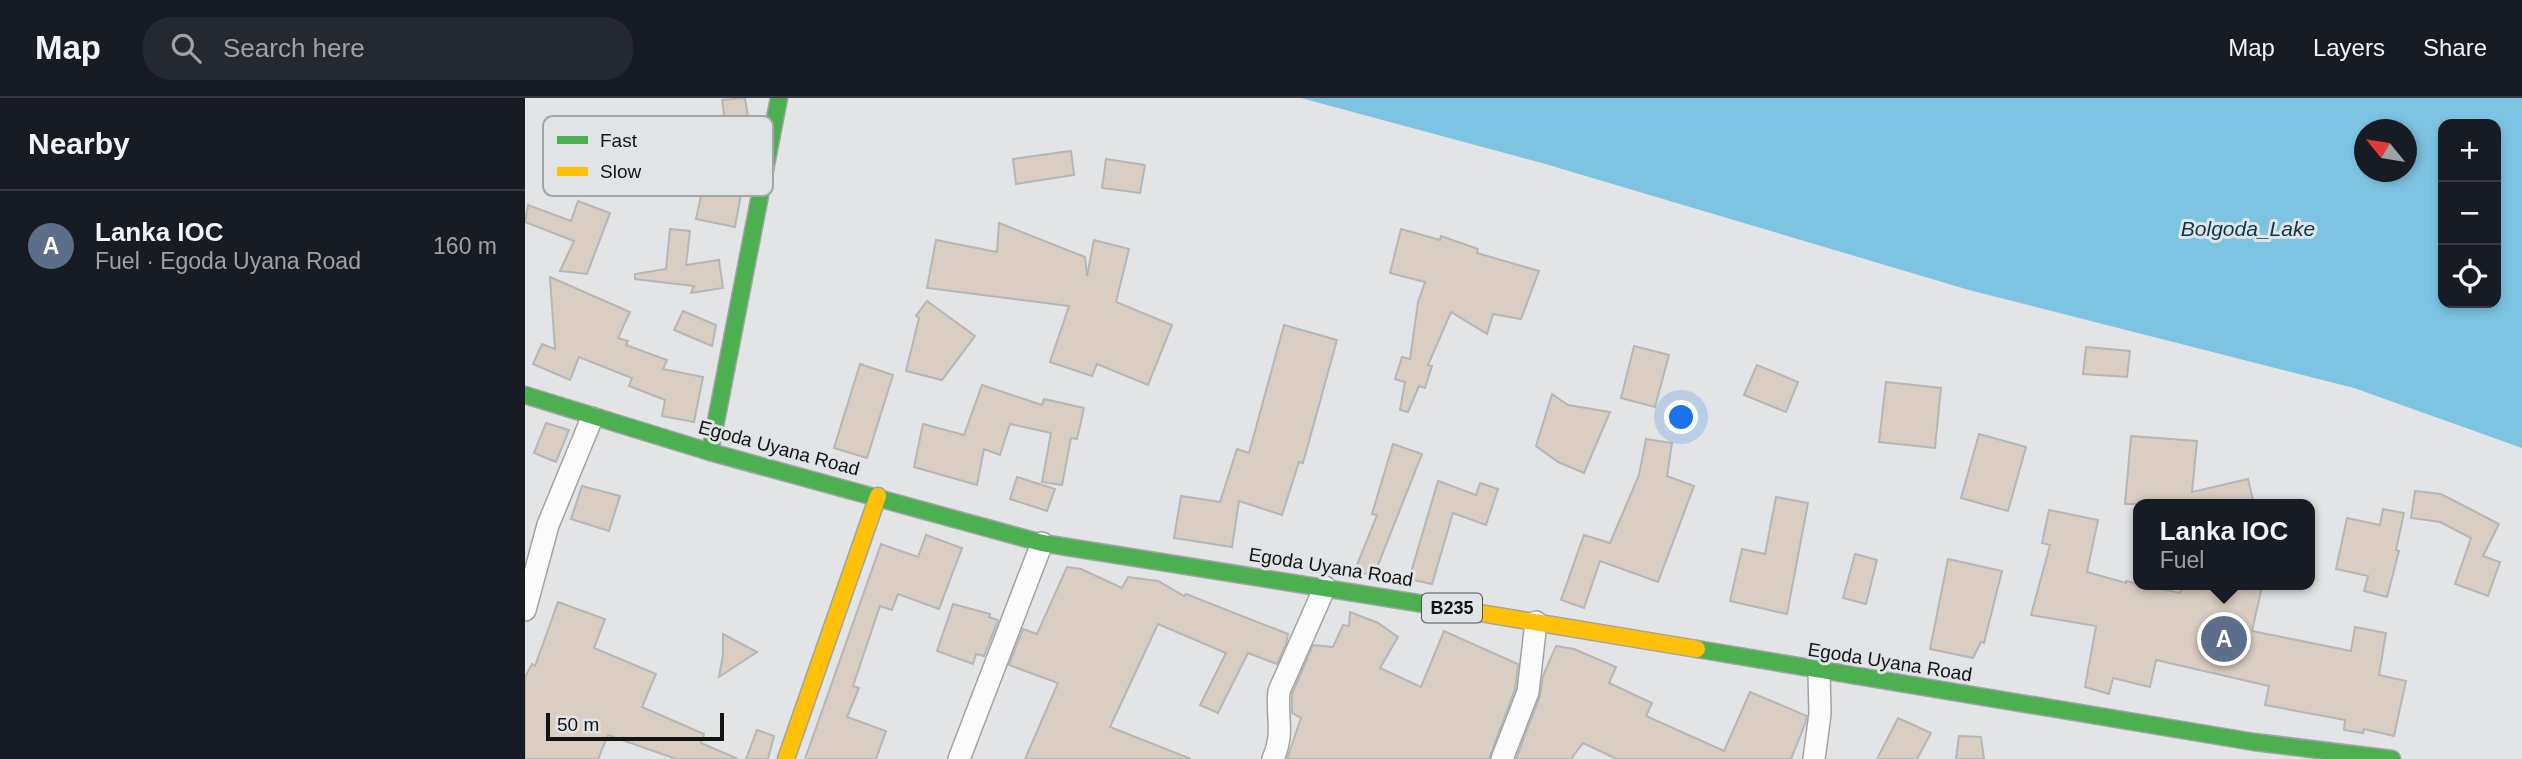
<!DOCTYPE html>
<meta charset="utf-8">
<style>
:root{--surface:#171b24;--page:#242831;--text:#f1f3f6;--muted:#9ea1a6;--line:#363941;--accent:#1a73e8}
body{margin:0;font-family:Arial,sans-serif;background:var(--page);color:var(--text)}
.controls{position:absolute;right:21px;top:21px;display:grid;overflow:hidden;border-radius:14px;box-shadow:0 4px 10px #0003}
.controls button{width:63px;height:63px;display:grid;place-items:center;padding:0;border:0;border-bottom:2px solid var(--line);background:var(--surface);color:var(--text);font:35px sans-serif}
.compass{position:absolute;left:1829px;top:21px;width:63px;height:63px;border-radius:50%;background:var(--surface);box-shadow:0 4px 10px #0003;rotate:300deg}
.scale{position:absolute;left:21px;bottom:18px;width:178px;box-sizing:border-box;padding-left:7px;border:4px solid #131314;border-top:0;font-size:19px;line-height:24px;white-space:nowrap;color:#131314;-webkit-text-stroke:5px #e1e4e6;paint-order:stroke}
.you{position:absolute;left:1157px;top:320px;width:24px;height:24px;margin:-18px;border:5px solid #fff;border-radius:50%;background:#1a73e8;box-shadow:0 0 0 10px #1a73e833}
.badge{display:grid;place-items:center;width:46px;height:46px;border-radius:50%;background:var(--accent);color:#fff;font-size:23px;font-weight:700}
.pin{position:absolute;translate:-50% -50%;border:4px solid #fff;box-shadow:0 2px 7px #0006}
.popup{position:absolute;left:1608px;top:401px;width:182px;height:91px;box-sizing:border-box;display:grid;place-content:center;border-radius:14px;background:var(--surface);filter:drop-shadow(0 2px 5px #0005);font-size:23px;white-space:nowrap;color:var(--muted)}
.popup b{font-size:26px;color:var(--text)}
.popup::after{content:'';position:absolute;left:50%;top:100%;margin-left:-14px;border:14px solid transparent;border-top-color:var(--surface)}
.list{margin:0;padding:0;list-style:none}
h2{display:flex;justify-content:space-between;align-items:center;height:91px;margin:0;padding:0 28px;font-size:30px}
h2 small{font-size:23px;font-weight:400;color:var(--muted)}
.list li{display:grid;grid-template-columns:46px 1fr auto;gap:21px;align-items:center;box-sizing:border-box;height:112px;padding:0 28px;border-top:2px solid var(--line)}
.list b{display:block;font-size:26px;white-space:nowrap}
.list p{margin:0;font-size:23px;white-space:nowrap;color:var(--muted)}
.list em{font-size:23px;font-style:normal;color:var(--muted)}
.icon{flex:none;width:38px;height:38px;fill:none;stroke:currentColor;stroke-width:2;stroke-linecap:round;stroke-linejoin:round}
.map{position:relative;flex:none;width:1997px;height:661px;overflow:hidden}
header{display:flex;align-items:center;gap:42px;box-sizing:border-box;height:98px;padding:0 35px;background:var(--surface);border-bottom:2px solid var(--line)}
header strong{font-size:33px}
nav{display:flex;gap:38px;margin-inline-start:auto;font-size:24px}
.search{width:490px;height:63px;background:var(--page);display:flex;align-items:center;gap:18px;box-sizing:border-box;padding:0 24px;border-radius:28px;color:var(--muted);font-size:26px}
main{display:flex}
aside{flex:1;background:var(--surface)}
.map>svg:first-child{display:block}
</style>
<header>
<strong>Map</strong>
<div class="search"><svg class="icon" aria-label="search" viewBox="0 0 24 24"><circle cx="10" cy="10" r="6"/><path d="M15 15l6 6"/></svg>Search here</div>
<nav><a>Map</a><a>Layers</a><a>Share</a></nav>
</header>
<main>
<aside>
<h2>Nearby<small></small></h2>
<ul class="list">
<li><span class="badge" style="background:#5c6f8a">A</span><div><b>Lanka IOC</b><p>Fuel · Egoda Uyana Road</p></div><em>160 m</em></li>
</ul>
</aside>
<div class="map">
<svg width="1997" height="661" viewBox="0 0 1997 661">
<rect width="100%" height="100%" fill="#e2e4e5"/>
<path fill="#7dc4e2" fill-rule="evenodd" d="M 776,0 L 1997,0 L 1997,350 L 1829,290 L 1444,192 L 1017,65 ZM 1918,26 L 1971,26 L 1971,205 L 1918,205 ZM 1840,32 L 1882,32 L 1882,74 L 1840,74 Z"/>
<g fill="#dacec3" stroke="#b5b6b6" stroke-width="2">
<polygon points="220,0 225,32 202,36 197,2"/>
<polygon points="546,53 549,77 491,86 488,61"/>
<polygon points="581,61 620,67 615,95 577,90"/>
<polygon points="180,79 218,86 210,129 171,121"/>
<polygon points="53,103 85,115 62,176 35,173 49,143 0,124 3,107 46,123"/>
<polygon points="474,125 560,159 562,178 569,142 604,151 591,204 647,227 623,287 572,266 567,278 525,264 544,208 402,190 411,142 472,154"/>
<polygon points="145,131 165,133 161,167 194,162 198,190 166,195 169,188 110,181 110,176 141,171"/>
<polygon points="876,131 915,142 916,138 953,151 952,155 1014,173 996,221 968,216 962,236 926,214 903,267 907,268 900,290 894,288 883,314 875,312 880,284 870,281 877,259 885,261 893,204 900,184 865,175"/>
<polygon points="25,179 105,214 93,240 103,243 101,247 142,262 138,271 178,279 169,324 137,318 140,302 104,288 107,280 54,259 45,282 8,266 17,246 30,251"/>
<polygon points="402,203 450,238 417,282 381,273 394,220 391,218"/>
<polygon points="158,213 191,227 187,248 149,232"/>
<polygon points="759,227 812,242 778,365 774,364 757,417 714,403 707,449 649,440 656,398 695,404 712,351 724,355"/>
<polygon points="1109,248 1144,257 1130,309 1096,300"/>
<polygon points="1561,249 1605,253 1602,279 1558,276"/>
<polygon points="335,266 368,277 342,360 309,350"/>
<polygon points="1232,267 1273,284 1261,314 1219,297"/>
<polygon points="1361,284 1416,290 1410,350 1354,344"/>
<polygon points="457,287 517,307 519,301 559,310 552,341 546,340 537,387 517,384 526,335 485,326 475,357 459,351 452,387 389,369 398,326 439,337"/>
<polygon points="1027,296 1043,307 1085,314 1059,375 1033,364 1011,348"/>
<polygon points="21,325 44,332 31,364 9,355"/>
<polygon points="1454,336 1501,349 1483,413 1436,400"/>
<polygon points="1606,338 1672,343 1667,394 1723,381 1729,406 1600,406"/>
<polygon points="1121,341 1147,345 1142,378 1169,388 1133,484 1075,463 1059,510 1036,502 1059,437 1085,445 1114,377"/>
<polygon points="868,346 897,356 849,477 838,475 830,472 852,417 847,416"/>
<polygon points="492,379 530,391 522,413 485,401"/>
<polygon points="913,383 951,397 955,385 973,391 961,427 928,415 907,486 884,481"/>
<polygon points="57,388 95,398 84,433 46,421"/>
<polygon points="1890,393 1916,396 1974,426 1958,458 1975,464 1963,498 1930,486 1946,440 1915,424 1886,420"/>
<polygon points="1251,399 1283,405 1262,516 1205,503 1217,451 1240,456"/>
<polygon points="1858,411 1879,415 1871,452 1874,453 1862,499 1839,493 1843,478 1811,471 1822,420 1855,427"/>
<polygon points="1524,412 1573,422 1562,474 1601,485 1601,483 1655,495 1657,487 1737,489 1727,533 1826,553 1830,529 1861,535 1854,577 1881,583 1869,638 1839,631 1838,635 1819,632 1820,622 1740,607 1744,588 1631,562 1625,589 1588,580 1584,596 1560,589 1571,528 1506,517 1525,447 1517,445"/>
<polygon points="401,437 437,450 414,511 373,496 367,512 355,508 328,588 334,590 322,619 361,633 351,661 280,661 356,446 393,459"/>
<polygon points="1330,456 1352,462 1341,506 1318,500"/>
<polygon points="1423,461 1477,473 1459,545 1456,544 1448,560 1405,551"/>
<polygon points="542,469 556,471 597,490 603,479 633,483 659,498 661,496 763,536 761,546 752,566 723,555 693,615 675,607 701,555 633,526 585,629 666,661 500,661 533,585 484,567 498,531 512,536"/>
<polygon points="33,504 80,521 69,550 131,576 117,609 179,636 176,645 213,661 151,661 83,637 73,661 0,661 0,579 7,566 10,568"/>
<polygon points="428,506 465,516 464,519 473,522 459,558 451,556 448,566 412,553"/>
<polygon points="825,514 853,525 873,539 855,570 896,589 919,533 993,566 990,591 964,661 762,661 776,620 767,615 767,596 788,547 808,549 818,527 824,528"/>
<polygon points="198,536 232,554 194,579 198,557"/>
<polygon points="1031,548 1049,551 1091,569 1084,585 1127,605 1121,618 1199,653 1225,594 1282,618 1280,626 1266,661 1092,661 1058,645 1046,661 991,661 1015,598 1018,578"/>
<polygon points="1373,620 1406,635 1392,661 1352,661"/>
<polygon points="232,632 249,638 243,661 221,661"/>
<polygon points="1434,638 1456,639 1459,661 1431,661"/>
</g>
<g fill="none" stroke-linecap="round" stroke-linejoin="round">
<defs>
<g id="street">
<polyline points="0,512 23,427 67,320"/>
<polyline points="434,661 517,445"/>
<path d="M 748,661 C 760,634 751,620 754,593 L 800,489"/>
<polyline points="977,661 1003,594 1011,524"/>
<polyline points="1289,661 1295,616 1294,574"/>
</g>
<g id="fast">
<polyline points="0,297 185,354 517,445 949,514"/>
<polyline points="185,354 254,0"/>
<polyline points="1172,551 1729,644 1867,661"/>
</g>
<g id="slow">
<polyline points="949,514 1172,551"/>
<polyline points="261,661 353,398"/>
</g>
</defs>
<use href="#street" stroke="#a2a3a4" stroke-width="24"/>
<use href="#fast" stroke="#a2a3a4" stroke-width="19"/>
<use href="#slow" stroke="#a2a3a4" stroke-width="19"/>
<use href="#street" stroke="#fbfbfb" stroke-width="21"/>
<use href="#fast" stroke="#4caf50" stroke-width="16"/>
<use href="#slow" stroke="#ffc107" stroke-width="16"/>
</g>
<g text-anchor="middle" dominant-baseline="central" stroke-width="6" stroke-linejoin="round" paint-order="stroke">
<rect fill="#e1e4e6" stroke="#515253" stroke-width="2" x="897" y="495.5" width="60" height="29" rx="5"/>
<g font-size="18" font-weight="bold" fill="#131314">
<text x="927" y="510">B235</text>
</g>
<g font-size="19" fill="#131314" stroke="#e1e4e6">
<text transform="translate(254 350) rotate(15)">Egoda Uyana Road</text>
<text transform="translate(806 469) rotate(9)">Egoda Uyana Road</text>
<text transform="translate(1365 564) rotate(9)">Egoda Uyana Road</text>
</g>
<g font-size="21" font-style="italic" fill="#0b394a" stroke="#e1e4e6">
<text x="1723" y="130">Bolgoda_Lake</text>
</g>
</g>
<rect x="18" y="18" width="230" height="80" rx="10" fill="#e1e4e6" stroke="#a3a5a7" stroke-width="2"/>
<rect x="32" y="38" width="31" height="8" fill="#4caf50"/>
<rect x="32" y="69" width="31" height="9" fill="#ffc107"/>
<g font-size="19" fill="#131314">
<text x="75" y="49">Fast</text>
<text x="75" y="80">Slow</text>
</g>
</svg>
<div class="controls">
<button>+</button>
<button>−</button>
<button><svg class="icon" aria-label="locate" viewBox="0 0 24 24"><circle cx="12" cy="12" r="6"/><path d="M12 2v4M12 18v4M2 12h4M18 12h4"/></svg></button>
</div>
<svg class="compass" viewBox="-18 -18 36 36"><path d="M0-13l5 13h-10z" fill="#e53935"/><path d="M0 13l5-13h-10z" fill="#9ea1a6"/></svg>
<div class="scale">50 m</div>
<div class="you"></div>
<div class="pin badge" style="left:1699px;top:541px;background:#5c6f8a">A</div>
<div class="popup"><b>Lanka IOC</b>Fuel</div>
</div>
</main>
